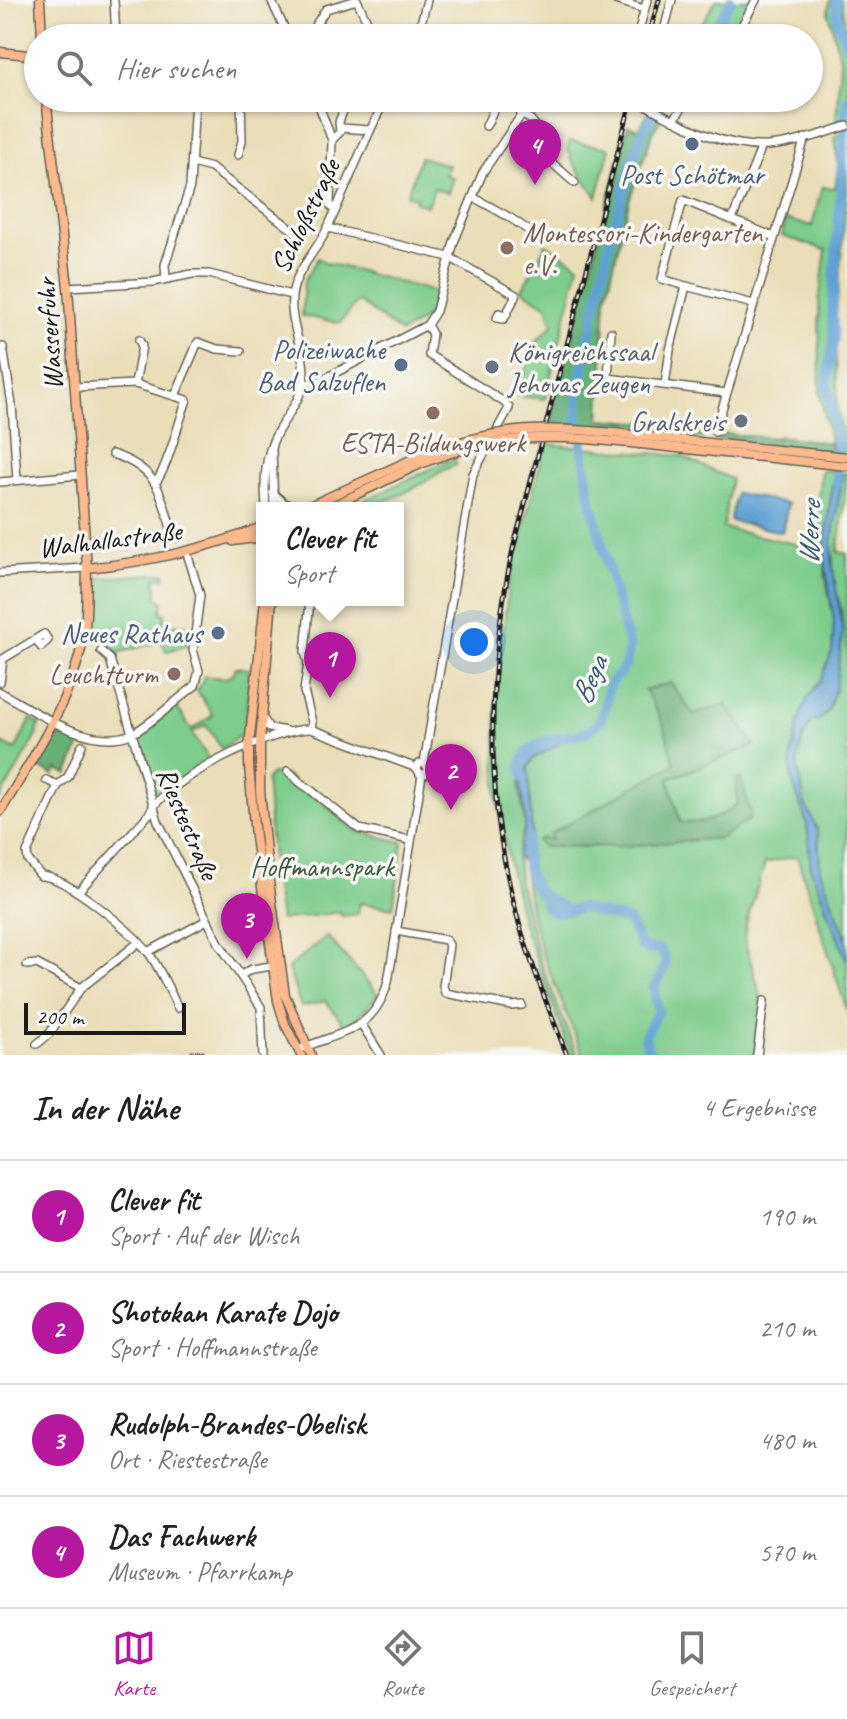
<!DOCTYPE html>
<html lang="de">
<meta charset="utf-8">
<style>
:root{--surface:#fff;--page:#f6f6f6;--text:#222;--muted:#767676;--line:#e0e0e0;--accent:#b5179e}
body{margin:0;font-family:Caveat,sans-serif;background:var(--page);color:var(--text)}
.scale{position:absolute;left:24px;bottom:20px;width:162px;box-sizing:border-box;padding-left:8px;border:4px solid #1c1c1c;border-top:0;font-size:22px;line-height:28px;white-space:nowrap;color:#1c1c1c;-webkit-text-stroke:6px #f6f6f2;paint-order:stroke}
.you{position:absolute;left:474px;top:642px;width:28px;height:28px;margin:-20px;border:6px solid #fff;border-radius:50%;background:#1a73e8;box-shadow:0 0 0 12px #1a73e833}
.badge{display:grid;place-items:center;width:52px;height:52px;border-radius:50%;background:var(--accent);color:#fff;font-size:26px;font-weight:700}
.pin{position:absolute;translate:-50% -66px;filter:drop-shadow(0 2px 4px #0008)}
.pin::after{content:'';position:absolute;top:42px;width:28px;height:24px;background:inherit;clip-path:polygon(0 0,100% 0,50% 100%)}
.popup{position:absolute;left:256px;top:502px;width:148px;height:104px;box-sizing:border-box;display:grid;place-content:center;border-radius:0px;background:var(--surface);filter:drop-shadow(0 2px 6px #0005);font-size:26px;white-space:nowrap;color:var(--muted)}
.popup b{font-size:30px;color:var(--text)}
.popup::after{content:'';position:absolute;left:50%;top:100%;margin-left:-16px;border:16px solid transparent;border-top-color:var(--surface)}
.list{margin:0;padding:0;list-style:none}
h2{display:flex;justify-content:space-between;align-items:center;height:104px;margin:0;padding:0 32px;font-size:34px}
h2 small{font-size:26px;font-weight:400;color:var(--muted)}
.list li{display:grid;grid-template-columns:52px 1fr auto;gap:24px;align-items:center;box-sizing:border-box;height:112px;padding:0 32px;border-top:2px solid var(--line)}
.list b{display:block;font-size:30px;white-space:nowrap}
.list p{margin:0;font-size:26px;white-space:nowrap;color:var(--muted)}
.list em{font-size:26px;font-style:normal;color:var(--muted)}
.icon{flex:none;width:44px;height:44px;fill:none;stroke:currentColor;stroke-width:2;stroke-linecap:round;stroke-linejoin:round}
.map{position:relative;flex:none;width:847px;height:1055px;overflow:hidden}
.search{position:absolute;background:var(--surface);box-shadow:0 2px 6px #0004;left:24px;right:24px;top:24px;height:88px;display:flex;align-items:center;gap:20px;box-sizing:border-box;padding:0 28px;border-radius:44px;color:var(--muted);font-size:30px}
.sheet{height:552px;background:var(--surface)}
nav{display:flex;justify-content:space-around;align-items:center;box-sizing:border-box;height:112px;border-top:2px solid var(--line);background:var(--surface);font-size:22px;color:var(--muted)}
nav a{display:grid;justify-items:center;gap:4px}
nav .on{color:var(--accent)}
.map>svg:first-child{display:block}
</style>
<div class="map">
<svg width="847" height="1055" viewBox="0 0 847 1055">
<rect width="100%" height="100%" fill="#f6f6f2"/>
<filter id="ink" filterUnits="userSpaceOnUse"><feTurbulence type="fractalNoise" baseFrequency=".0125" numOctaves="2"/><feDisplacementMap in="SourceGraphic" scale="16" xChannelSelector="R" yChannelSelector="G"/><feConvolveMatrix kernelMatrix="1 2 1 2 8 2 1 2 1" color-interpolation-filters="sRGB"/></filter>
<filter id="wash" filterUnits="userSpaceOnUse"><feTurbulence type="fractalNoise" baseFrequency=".006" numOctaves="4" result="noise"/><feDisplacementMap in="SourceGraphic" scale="32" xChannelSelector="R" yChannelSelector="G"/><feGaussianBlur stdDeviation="1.8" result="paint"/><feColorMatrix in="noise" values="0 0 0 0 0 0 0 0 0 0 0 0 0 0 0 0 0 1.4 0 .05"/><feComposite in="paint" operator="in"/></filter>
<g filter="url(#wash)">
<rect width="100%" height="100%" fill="#eadeb9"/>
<g fill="#7dcc8c" stroke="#4c7454" stroke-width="2" fill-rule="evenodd">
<polygon points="716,0 750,0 736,25 731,23 720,38 693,38"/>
<polygon points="830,0 841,0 847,33 847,119 836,123 840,59 828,11"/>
<polygon points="847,132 847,193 835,327 838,413 847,452 832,451 820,393 819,302 826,250 782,236 786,220 812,226 822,187 835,188 838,166 835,136"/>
<polygon points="570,141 610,148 597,197 570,158 572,155 567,151"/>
<polygon points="420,157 448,165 445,175 453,177 448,193 434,188 427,206 415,202 416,197 407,195"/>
<polygon points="546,244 579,265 545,399 516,396 538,339 553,325 547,306 522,290"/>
<path d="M 318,258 L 328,264 L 329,263 L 435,292 C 429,319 425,320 401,333 L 358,301 L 340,323 L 302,316 L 304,281 Z"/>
<path d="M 545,444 L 681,456 L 731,479 L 723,528 L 813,548 L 821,470 L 834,471 L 826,532 L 825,574 L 834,621 L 832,651 L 821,680 L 807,699 L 800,718 L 791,758 L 792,780 L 807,824 L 811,869 L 847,961 L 847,1011 L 797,856 L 765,863 L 746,924 L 744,939 L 763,1003 L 755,1055 L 583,1055 L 542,953 L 530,909 L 523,864 L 532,836 L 528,767 L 533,759 L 558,744 L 537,747 L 519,784 L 525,824 L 517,855 L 519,881 L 539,958 L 577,1055 L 571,1055 L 522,921 L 509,864 L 497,796 L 496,698 L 508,589 ZM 646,690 L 754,745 L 669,779 L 680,823 C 703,824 721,820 738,803 L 737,781 L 750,819 L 720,838 L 625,846 L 544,847 L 542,838 L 553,840 L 551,833 L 676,764 L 663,723 Z"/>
<path d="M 454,458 L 456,465 C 440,470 430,480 416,487 C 395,498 371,508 348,508 Z"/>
<polygon points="843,473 847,473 847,479 838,552 847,554 847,940 820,870 818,831 805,804 797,764 801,743 811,721 835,690 843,632 842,612 834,583 832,541"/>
<polygon points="165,573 165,578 156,578 155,585 157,586 157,598 163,601 161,613 165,614 164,624 195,626 194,630 189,630 187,646 166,651 162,641 115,654 112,646 91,636 100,578"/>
<polygon points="235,667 250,669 244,732 222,749 206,725 192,733 208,758 161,795 154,794 138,742 140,733 176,706 192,730 213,715 197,691 203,681 204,676 226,678 233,673"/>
<polygon points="31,719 39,724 37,736 0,798 0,742 15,750"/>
<polygon points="271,774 284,775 292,779 293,787 306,789 356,831 403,842 393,908 360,903 358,914 341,916 341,912 280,920 273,876 266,780"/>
<polygon points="327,936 378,994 357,1019 345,1026 326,1001 301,1007 288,968"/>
</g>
<g fill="#66b078" stroke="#41664a" stroke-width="2">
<polygon points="648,113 661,119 654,130 629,201 606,299 600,419 708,428 704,438 550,424 628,125 639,129"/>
<polygon points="725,434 777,438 779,436 830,443 832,451 718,439"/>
<path d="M 671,683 L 693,714 L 726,705 L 755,745 L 669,779 L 680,822 C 703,824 721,819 738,803 L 737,780 L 741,778 L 750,811 L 750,819 L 720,838 L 625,846 L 544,847 L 537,841 L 542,838 L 552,840 L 550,834 L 675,764 L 663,723 L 645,690 Z"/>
<polygon points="56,736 82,740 68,774 57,769 54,775 37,767"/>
</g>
<g fill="#60a1d3" stroke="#3e5e78" stroke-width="2">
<polygon points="834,471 843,473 832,541 832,563 843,632 835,690 828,711 820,720 811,721 801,743 797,764 805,804 818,831 820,870 847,940 847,961 811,869 807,824 792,780 791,758 800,718 807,699 821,680 832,651 834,621 824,554"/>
<polygon points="736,493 788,504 782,532 730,521"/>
<path d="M 559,738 L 559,744 L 533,759 L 528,768 L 532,836 L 523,864 L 517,855 C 520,845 525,835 525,824 C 527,781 499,759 559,738 Z"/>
</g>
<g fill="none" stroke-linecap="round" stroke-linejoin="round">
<g stroke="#60a1d3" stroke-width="10">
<polyline points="836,0 838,23 847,46"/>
<polyline points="709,38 731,0"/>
<polyline points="837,483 838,446 827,381 834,339 832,312 847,100"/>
<path d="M 524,778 C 520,766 520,760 529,751 C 552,730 582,742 596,725 C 608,712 604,696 610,685 C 613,677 622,673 625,665 C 628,660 628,653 629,647 L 592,505 L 577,414 L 579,385 L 611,237 L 635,152 L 645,128 L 664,98"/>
<path d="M 528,838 C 522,855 528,887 545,897 C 553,902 560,904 567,911 L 581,908 L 629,921 L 641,947 L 649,950 L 659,949 C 673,964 661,972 654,988 L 658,1011 L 645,1036 L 649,1055"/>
<polyline points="544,897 546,907 554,912 567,911"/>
</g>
</g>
</g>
<g filter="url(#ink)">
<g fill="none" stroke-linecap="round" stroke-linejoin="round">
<defs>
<g id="minor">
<polyline points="114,0 116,38"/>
<polyline points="271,0 289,38"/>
<polyline points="357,0 372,32 371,38"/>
<polyline points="615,0 644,9"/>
<polyline points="307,38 326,9 357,0"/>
<polyline points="417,38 427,0"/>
<polyline points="637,38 647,0"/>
<polyline points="662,38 672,0"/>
<polyline points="735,38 756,0"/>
<polyline points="316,98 332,140 330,205 335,210"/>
<polyline points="480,98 493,111 486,126"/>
<path d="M 525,98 C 541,110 559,104 577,98"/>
<path d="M 632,98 C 673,119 719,149 768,146 C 794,144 822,134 847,126"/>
<polyline points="444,103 447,98"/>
<polyline points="521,114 531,120 541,133 544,156 575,183"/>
<polyline points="674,120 688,98"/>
<polyline points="341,128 370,130"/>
<polyline points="332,140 340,132 339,122 348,98"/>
<polyline points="238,155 242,141 241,98"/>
<polyline points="192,163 211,168 298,234"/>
<polyline points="473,197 509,217 544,241"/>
<polyline points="732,220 762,146"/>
<polyline points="328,228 449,257 516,295 504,319 497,318 499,313 506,315"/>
<polyline points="166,279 165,265 190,187 195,98"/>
<polyline points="686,286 662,279 683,200 774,237"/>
<polyline points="68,287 153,282 192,274 209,274 291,295"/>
<polyline points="611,332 608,378 726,393"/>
<polyline points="3,347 12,405 17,480"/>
<polyline points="135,384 142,346 139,340"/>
<polyline points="303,384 318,382 427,325 436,311 454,242 483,172 530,102"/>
<polyline points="665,385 670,350 686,286 753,304"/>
<path d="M 75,387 L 135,384 L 187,400 C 180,417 166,474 155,483"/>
<polyline points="175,396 198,342 217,349 241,351"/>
<polyline points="715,432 805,138"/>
<polyline points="272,449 274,508"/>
<path d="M 112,454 C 161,470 160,494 174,538"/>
<polyline points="0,482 80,475"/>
<polyline points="273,493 284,503 297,508"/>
<path d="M 266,508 C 264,480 264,456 278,431 C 286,417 298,403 302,388 C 310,357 289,329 292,297 C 294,271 318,250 328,227 C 348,184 364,140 386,98"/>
<polyline points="0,573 87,568"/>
<polyline points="310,600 305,652 308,663 304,691 312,722 311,729"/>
<polyline points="101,651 110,659 158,821 219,943 261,1007 263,1055"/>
<polyline points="0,682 3,659 44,634 48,640 41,647 36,639"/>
<path d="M 0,692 C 34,711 90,751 131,734 C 147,728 178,698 195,686 L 199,671 L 193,650 L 200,595 L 187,553"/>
<polyline points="262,717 269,728 286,731"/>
<polyline points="424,763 473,474 509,408 504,402 429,355 432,334 427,325"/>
<path d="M 288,771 C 295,776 298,783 307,787 L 359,829 L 410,840"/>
<path d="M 46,780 L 58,785 L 27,853 L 28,860 L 41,876 C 66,876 131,931 148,952 C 160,968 169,990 178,1008"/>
<polyline points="58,785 68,777 82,745"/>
<path d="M 79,891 L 149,814 C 164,780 274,728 311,729 L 417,768 L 420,774 L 425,774 L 429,769 L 424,763 L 419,764 L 417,768"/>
<polyline points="396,931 446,940 449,945 443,986 445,993 512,1006 522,1005"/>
<polyline points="148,952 207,920"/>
<polyline points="27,965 37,964 81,988"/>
<polyline points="241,975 252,969 272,966"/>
<polyline points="362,1025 381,1055"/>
<polyline points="37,1044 49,1034 81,988 138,943"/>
<path d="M 303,1048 C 343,1031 374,1031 388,982 L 422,775"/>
<polyline points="194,1055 201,1055"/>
<polyline points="757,1055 764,1001"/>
</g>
<g id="major">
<polyline points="40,0 42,38"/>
<polyline points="0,52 38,56"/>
<polyline points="641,436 847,457"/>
<polyline points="640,444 847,466"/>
<polyline points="305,508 413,459"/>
<polyline points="328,508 416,466"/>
<polyline points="233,541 262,537"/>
<path d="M 87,568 C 148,562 204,550 262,527"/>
<polyline points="265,600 249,746 249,766 255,837 278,1001 285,1024 301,1055"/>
<polyline points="272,600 260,741 260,790 268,874 285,995 311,1055"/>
<path d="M 0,812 C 33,758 69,704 83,641 C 88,617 86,592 87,568 L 68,287 L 46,98"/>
</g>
</defs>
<use href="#minor" stroke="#646053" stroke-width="10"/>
<use href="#major" stroke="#646053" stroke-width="11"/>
<use href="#minor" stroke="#fff" stroke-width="7"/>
<use href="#major" stroke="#fcba8e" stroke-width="8"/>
<defs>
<g id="rail">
<polyline points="648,38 659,0"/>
<path d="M 567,1055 C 550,1012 532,968 519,923 C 484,799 486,674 513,549 L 632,98"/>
</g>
</defs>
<use href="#rail" stroke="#1c1c1c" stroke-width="5"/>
<use href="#rail" stroke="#f6f6f2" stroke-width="2" stroke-dasharray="6" stroke-linecap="butt"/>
<defs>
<g id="major-bridge">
<path d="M 413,459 C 499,423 550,426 641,436"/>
<path d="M 416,466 C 498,431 554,435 640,444"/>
</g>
</defs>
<use href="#major-bridge" stroke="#646053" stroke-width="11" stroke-linecap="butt"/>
<use href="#major-bridge" stroke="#fcba8e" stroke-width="8"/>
</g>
</g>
<g fill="#5c6f8a" stroke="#f6f6f2" stroke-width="3">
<circle cx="692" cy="144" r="8"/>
<circle cx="401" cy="365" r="8"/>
<circle cx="218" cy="633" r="8"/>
</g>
<g fill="#8d6e63" stroke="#f6f6f2" stroke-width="3">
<circle cx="507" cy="248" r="8"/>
<circle cx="433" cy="413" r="8"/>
<circle cx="174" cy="674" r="8"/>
</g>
<g fill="#6b7280" stroke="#f6f6f2" stroke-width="3">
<circle cx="492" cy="367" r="8"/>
<circle cx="741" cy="421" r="8"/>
</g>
<g text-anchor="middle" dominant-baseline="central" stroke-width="7" stroke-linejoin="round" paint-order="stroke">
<g font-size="28" fill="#4e5e75" stroke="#f6f6f2" text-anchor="end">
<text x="692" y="174" text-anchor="middle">Post Schötmar</text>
<text x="385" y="349">Polizeiwache<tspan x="385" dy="32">Bad Salzuflen</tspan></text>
<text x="202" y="633">Neues Rathaus</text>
</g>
<g font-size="28" fill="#1c1c1c" stroke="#f6f6f2">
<text transform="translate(305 216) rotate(-64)">Schloßstraße</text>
<text transform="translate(49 334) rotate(-94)">Wasserfuhr</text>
<text transform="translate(110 539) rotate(-7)">Walhallastraße</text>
<text transform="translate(188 823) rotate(67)">Riestestraße</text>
</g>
<g font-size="28" fill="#785e54" stroke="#f6f6f2" text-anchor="start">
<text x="523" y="232">Montessori-Kindergarten<tspan x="523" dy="32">e.V.</tspan></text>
<text x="433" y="442" text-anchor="middle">ESTA-Bildungswerk</text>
<text x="158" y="674" text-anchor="end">Leuchtturm</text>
</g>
<g font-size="28" fill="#5b616d" stroke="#f6f6f2" text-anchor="start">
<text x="508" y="351">Königreichssaal<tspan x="508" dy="32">Jehovas Zeugen</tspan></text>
<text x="725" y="421" text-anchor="end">Gralskreis</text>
</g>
<g font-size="28" fill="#3e5a43" stroke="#f6f6f2">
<text x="322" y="866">Hoffmannspark</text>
</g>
<g font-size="30" font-style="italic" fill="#3b586e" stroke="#f6f6f2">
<text transform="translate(809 533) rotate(-88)">Werre</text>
<text transform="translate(589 680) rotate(-67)">Bega</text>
</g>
</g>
</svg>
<div class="scale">200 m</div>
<div class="you"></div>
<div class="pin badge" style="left:330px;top:698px">1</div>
<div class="popup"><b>Clever fit</b>Sport</div>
<div class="pin badge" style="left:451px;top:810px">2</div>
<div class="pin badge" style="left:247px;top:959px">3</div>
<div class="pin badge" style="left:535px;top:185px">4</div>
<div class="search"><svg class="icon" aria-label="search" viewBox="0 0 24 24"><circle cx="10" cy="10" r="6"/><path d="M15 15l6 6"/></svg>Hier suchen</div>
</div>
<section class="sheet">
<h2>In der Nähe<small>4 Ergebnisse</small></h2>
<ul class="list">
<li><span class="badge">1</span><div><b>Clever fit</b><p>Sport · Auf der Wisch</p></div><em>190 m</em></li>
<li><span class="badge">2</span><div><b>Shotokan Karate Dojo</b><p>Sport · Hoffmannstraße</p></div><em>210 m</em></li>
<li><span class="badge">3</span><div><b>Rudolph-Brandes-Obelisk</b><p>Ort · Riestestraße</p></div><em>480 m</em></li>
<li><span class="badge">4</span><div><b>Das Fachwerk</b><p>Museum · Pfarrkamp</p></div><em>570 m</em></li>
</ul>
</section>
<nav>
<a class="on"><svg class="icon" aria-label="map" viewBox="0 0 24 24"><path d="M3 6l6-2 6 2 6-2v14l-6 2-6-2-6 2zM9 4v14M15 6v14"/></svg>Karte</a>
<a><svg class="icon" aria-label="directions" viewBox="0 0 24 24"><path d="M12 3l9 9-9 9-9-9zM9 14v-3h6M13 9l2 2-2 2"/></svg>Route</a>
<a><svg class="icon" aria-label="saved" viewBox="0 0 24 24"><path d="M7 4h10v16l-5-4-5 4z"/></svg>Gespeichert</a>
</nav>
